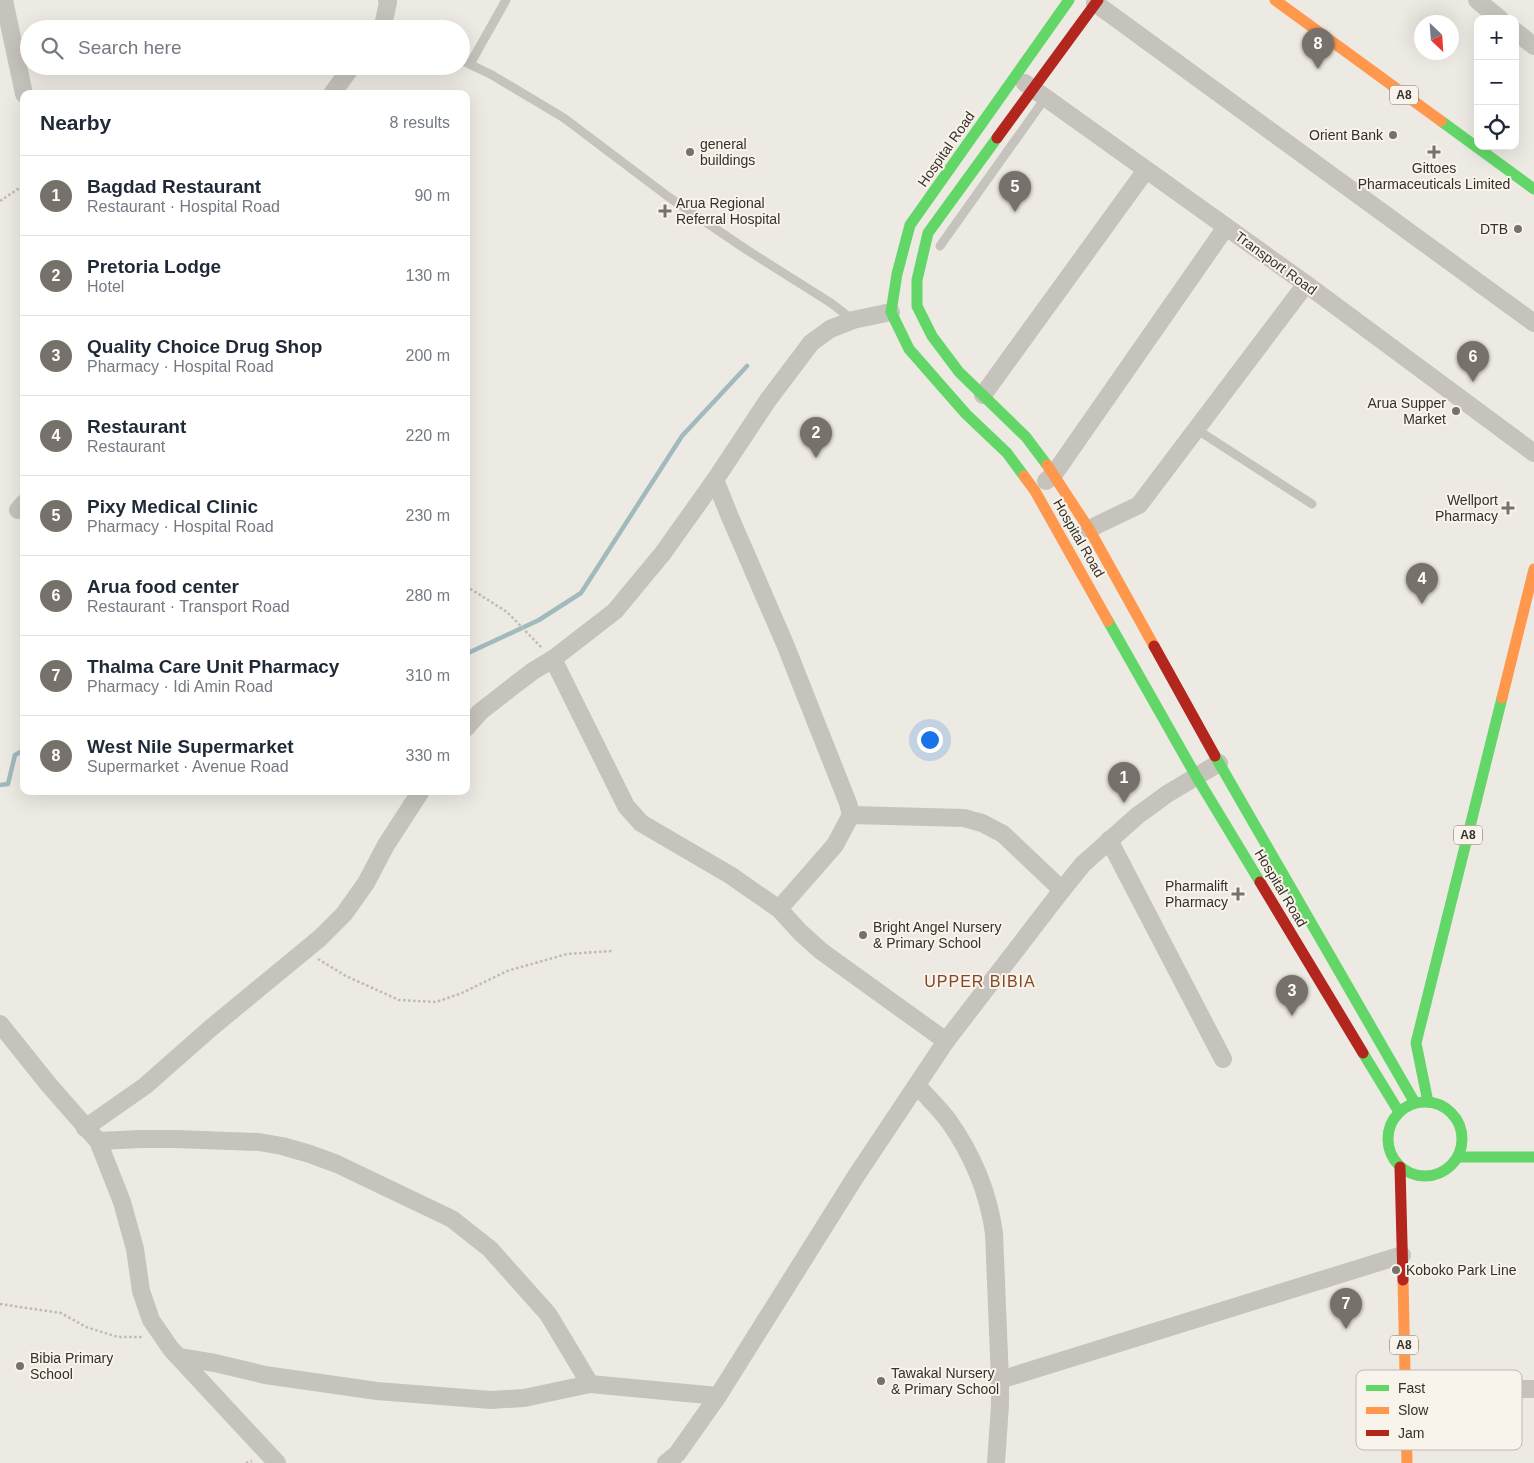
<!DOCTYPE html>
<meta charset="utf-8">
<style>
:root{--surface:#fff;--page:#f2f2f3;--text:#1f2937;--muted:#747a83;--line:#e0e1e3;--accent:#77716b}
body{margin:0;font-family:Arial,sans-serif;background:var(--page);color:var(--text)}
.controls{position:absolute;right:15px;top:15px;display:grid;overflow:hidden;border-radius:10px;box-shadow:0 5px 20px #0002}
.controls button{width:45px;height:45px;display:grid;place-items:center;padding:0;border:0;border-bottom:1px solid var(--line);background:var(--surface);color:var(--text);font:25px sans-serif}
.compass{position:absolute;left:1414px;top:15px;width:45px;height:45px;border-radius:50%;background:var(--surface);box-shadow:0 5px 20px #0002;rotate:155deg}
.you{position:absolute;left:929px;top:739px;width:18px;height:18px;margin:-12px;border:4px solid #fff;border-radius:50%;background:#1a73e8;box-shadow:0 0 0 8px #1a73e833}
.badge{display:grid;place-items:center;width:32px;height:32px;border-radius:50%;background:var(--accent);color:#fff;font-size:16px;font-weight:700}
.pin{position:absolute;translate:-50% -41px;filter:drop-shadow(0 1px 2px #0008)}
.pin::after{content:'';position:absolute;top:26px;width:18px;height:15px;background:inherit;clip-path:polygon(0 0,100% 0,50% 100%)}
.list{margin:0;padding:0;list-style:none}
h2{display:flex;justify-content:space-between;align-items:center;height:65px;margin:0;padding:0 20px;font-size:21px}
h2 small{font-size:16px;font-weight:400;color:var(--muted)}
.list li{display:grid;grid-template-columns:32px 1fr auto;gap:15px;align-items:center;box-sizing:border-box;height:80px;padding:0 20px;border-top:1px solid var(--line)}
.list b{display:block;font-size:19px;white-space:nowrap}
.list p{margin:0;font-size:16px;white-space:nowrap;color:var(--muted)}
.list em{font-size:16px;font-style:normal;color:var(--muted)}
.icon{flex:none;width:28px;height:28px;fill:none;stroke:currentColor;stroke-width:2;stroke-linecap:round;stroke-linejoin:round}
.map{position:relative;flex:none;width:1534px;height:1463px;overflow:hidden}
.search{position:absolute;background:var(--surface);box-shadow:0 5px 20px #0002;left:20px;top:20px;width:450px;height:55px;display:flex;align-items:center;gap:12px;box-sizing:border-box;padding:0 18px;border-radius:28px;color:var(--muted);font-size:19px}
.panel{position:absolute;background:var(--surface);box-shadow:0 5px 20px #0002;left:20px;top:90px;width:450px;height:705px;border-radius:10px}
.map>svg:first-child{display:block}
</style>
<div class="map">
<svg width="1534" height="1463" viewBox="0 0 1534 1463">
<rect width="100%" height="100%" fill="#edeae3"/>
<g fill="none" stroke-linecap="round" stroke-linejoin="round">
<g stroke="#a0babd" stroke-width="4.5">
<polyline points="466,654 539,620 581,593 682,436 747,366"/>
<polyline points="0,785 8,784 15,755 24,750"/>
</g>
<g stroke="#bfbab4" stroke-width="2.5" stroke-dasharray="2.5 2.5" stroke-linecap="butt">
<polyline points="0,201 24,185"/>
<polyline points="466,586 507,612 542,648"/>
<polyline points="318,959 346,976 399,1000 436,1002 462,993 507,971 567,954 612,951"/>
<polyline points="0,1304 61,1313 86,1327 118,1337 144,1337"/>
<polyline points="246,1463 252,1461"/>
</g>
<g stroke="#c6c2bc" stroke-width="9">
<polyline points="461,60 492,75 564,118 670,198 747,250 831,303 853,320"/>
<polyline points="470,64 506,0"/>
<polyline points="940,246 1046,97"/>
<polyline points="1196,429 1312,504"/>
</g>
<g stroke="#c6c2bc" stroke-width="18">
<polyline points="4,0 24,94"/>
<polyline points="1477,0 1500,19"/>
<polyline points="1095,3 1534,323"/>
<polyline points="381,29 383,26 388,2 387,0"/>
<polyline points="1515,31 1534,46"/>
<polyline points="1025,83 1306,284 1534,453"/>
<polyline points="332,94 352,66"/>
<polyline points="983,395 1146,170"/>
<polyline points="715,480 730,517 785,644 848,803 851,815 835,845 779,909"/>
<polyline points="1046,481 1054,474 1226,227"/>
<polyline points="18,510 24,503"/>
<polyline points="1089,529 1139,505 1306,284"/>
<polyline points="553,659 626,806 641,823 730,875 779,909 800,932 821,951 946,1041"/>
<polyline points="466,728 480,712 512,687 533,671 553,659 615,611 663,553 715,480 768,400 811,343 830,329 853,320 891,312"/>
<polyline points="851,815 964,818 982,823 1003,834 1062,890"/>
<polyline points="1109,840 1223,1059"/>
<polyline points="0,1024 49,1085 98,1141 122,1202 135,1249 141,1291 151,1320 171,1349 277,1463"/>
<path d="M 917,1085 C 927,1097 939,1108 948,1120 C 973,1155 988,1191 994,1233 L 1000,1380 L 1000,1405 L 996,1463"/>
<polyline points="85,1128 145,1086 212,1027 320,938 344,914 366,883 386,845 421,791"/>
<polyline points="98,1141 141,1139 176,1139 259,1142 282,1146 310,1154 337,1164 452,1219 490,1249 548,1314 590,1384"/>
<polyline points="179,1357 215,1363 265,1375 377,1391 491,1400 524,1398 590,1384 718,1396"/>
<polyline points="1000,1380 1402,1255"/>
<polyline points="1404,1389 1534,1389"/>
<polyline points="666,1463 677,1454 718,1396 856,1176 946,1041 1062,890 1083,864 1137,816 1167,794 1219,763"/>
</g>
<g stroke="#63d668" stroke-width="11">
<polyline points="1441,121 1534,189"/>
<polyline points="997,138 928,233 917,280 917,306 932,336 959,372 1026,437 1047,465"/>
<polyline points="1024,476 1007,453 966,414 909,349 891,312 897,274 910,225 1069,0"/>
<polyline points="1108,621 1196,776 1260,882"/>
<polyline points="1215,756 1415,1103"/>
<polyline points="1363,1053 1399,1112"/>
<circle cx="1425" cy="1139" r="37"/>
<polyline points="1428,1102 1416,1043 1502,698"/>
<polyline points="1458,1157 1534,1157"/>
</g>
<g stroke="#ff974d" stroke-width="11">
<polyline points="1275,0 1441,121"/>
<polyline points="1047,465 1089,529 1154,646"/>
<polyline points="1024,476 1035,491 1108,621"/>
<polyline points="1502,698 1534,569"/>
<polyline points="1403,1280 1407,1463"/>
</g>
<g stroke="#b3261e" stroke-width="11">
<polyline points="997,138 1098,0"/>
<polyline points="1154,646 1215,756"/>
<polyline points="1260,882 1363,1053"/>
<polyline points="1400,1167 1403,1280"/>
</g>
</g>
<g fill="#77716b" stroke="#f9f4eb" stroke-width="2">
<circle cx="1393" cy="135" r="5"/>
<circle cx="690" cy="152" r="5"/>
<path d="M1431.5 144.5h5v5h5v5h-5v5h-5v-5h-5v-5h5z"/>
<path d="M662.5 203.5h5v5h5v5h-5v5h-5v-5h-5v-5h5z"/>
<circle cx="1518" cy="229" r="5"/>
<circle cx="1456" cy="411" r="5"/>
<path d="M1505.5 500.5h5v5h5v5h-5v5h-5v-5h-5v-5h5z"/>
<path d="M1235.5 886.5h5v5h5v5h-5v5h-5v-5h-5v-5h5z"/>
<circle cx="863" cy="935" r="5"/>
<circle cx="1396" cy="1270" r="5"/>
<circle cx="20" cy="1366" r="5"/>
<circle cx="881" cy="1381" r="5"/>
</g>
<g text-anchor="middle" dominant-baseline="central" stroke-width="4" stroke-linejoin="round" paint-order="stroke">
<g fill="#f9f4eb" stroke="#716b64" stroke-width="1">
<rect x="1390" y="85.5" width="28" height="19" rx="4"/>
<rect x="1454" y="825.5" width="28" height="19" rx="4"/>
<rect x="1390" y="1335.5" width="28" height="19" rx="4"/>
</g>
<g font-size="12" font-weight="bold" fill="#37302a">
<text x="1404" y="95">A8</text>
<text x="1468" y="835">A8</text>
<text x="1404" y="1345">A8</text>
</g>
<g font-size="14" fill="#37302a" stroke="#f9f4eb" text-anchor="start">
<text x="1383" y="135" text-anchor="end">Orient Bank</text>
<text x="700" y="144">general<tspan x="700" dy="16">buildings</tspan></text>
<text x="1434" y="168" text-anchor="middle">Gittoes<tspan x="1434" dy="16">Pharmaceuticals Limited</tspan></text>
<text x="676" y="203">Arua Regional<tspan x="676" dy="16">Referral Hospital</tspan></text>
<text x="1508" y="229" text-anchor="end">DTB</text>
<text x="1446" y="403" text-anchor="end">Arua Supper<tspan x="1446" dy="16">Market</tspan></text>
<text x="1498" y="500" text-anchor="end">Wellport<tspan x="1498" dy="16">Pharmacy</tspan></text>
<text x="1228" y="886" text-anchor="end">Pharmalift<tspan x="1228" dy="16">Pharmacy</tspan></text>
<text x="873" y="927">Bright Angel Nursery<tspan x="873" dy="16">&amp; Primary School</tspan></text>
<text x="1406" y="1270">Koboko Park Line</text>
<text x="30" y="1358">Bibia Primary<tspan x="30" dy="16">School</tspan></text>
<text x="891" y="1373">Tawakal Nursery<tspan x="891" dy="16">&amp; Primary School</tspan></text>
</g>
<g font-size="14" fill="#37302a" stroke="#f9f4eb">
<text transform="translate(946 149) rotate(-55)">Hospital Road</text>
<text transform="translate(1276 263) rotate(36)">Transport Road</text>
<text transform="translate(1079 538) rotate(60)">Hospital Road</text>
<text transform="translate(1281 888) rotate(59)">Hospital Road</text>
</g>
<g font-size="16" letter-spacing="1" fill="#824727" stroke="#f9f4eb">
<text x="980" y="981">UPPER BIBIA</text>
</g>
</g>
<rect x="1356" y="1370" width="166" height="80" rx="8" fill="#f9f4eb" stroke="#bfb9b1" stroke-width="1"/>
<rect x="1366" y="1385" width="23" height="6" fill="#63d668"/>
<rect x="1366" y="1407" width="23" height="7" fill="#ff974d"/>
<rect x="1366" y="1430" width="23" height="6" fill="#b3261e"/>
<g font-size="14" fill="#37302a">
<text x="1398" y="1393">Fast</text>
<text x="1398" y="1415">Slow</text>
<text x="1398" y="1438">Jam</text>
</g>
</svg>
<div class="controls">
<button>+</button>
<button>−</button>
<button><svg class="icon" aria-label="locate" viewBox="0 0 24 24"><circle cx="12" cy="12" r="6"/><path d="M12 2v4M12 18v4M2 12h4M18 12h4"/></svg></button>
</div>
<svg class="compass" viewBox="-18 -18 36 36"><path d="M0-13l5 13h-10z" fill="#e53935"/><path d="M0 13l5-13h-10z" fill="#747a83"/></svg>
<div class="you"></div>
<div class="pin badge" style="left:1124px;top:803px">1</div>
<div class="pin badge" style="left:816px;top:458px">2</div>
<div class="pin badge" style="left:1292px;top:1016px">3</div>
<div class="pin badge" style="left:1422px;top:604px">4</div>
<div class="pin badge" style="left:1015px;top:212px">5</div>
<div class="pin badge" style="left:1473px;top:382px">6</div>
<div class="pin badge" style="left:1346px;top:1329px">7</div>
<div class="pin badge" style="left:1318px;top:69px">8</div>
<div class="search"><svg class="icon" aria-label="search" viewBox="0 0 24 24"><circle cx="10" cy="10" r="6"/><path d="M15 15l6 6"/></svg>Search here</div>
<section class="panel">
<h2>Nearby<small>8 results</small></h2>
<ul class="list">
<li><span class="badge">1</span><div><b>Bagdad Restaurant</b><p>Restaurant · Hospital Road</p></div><em>90 m</em></li>
<li><span class="badge">2</span><div><b>Pretoria Lodge</b><p>Hotel</p></div><em>130 m</em></li>
<li><span class="badge">3</span><div><b>Quality Choice Drug Shop</b><p>Pharmacy · Hospital Road</p></div><em>200 m</em></li>
<li><span class="badge">4</span><div><b>Restaurant</b><p>Restaurant</p></div><em>220 m</em></li>
<li><span class="badge">5</span><div><b>Pixy Medical Clinic</b><p>Pharmacy · Hospital Road</p></div><em>230 m</em></li>
<li><span class="badge">6</span><div><b>Arua food center</b><p>Restaurant · Transport Road</p></div><em>280 m</em></li>
<li><span class="badge">7</span><div><b>Thalma Care Unit Pharmacy</b><p>Pharmacy · Idi Amin Road</p></div><em>310 m</em></li>
<li><span class="badge">8</span><div><b>West Nile Supermarket</b><p>Supermarket · Avenue Road</p></div><em>330 m</em></li>
</ul>
</section>
</div>
